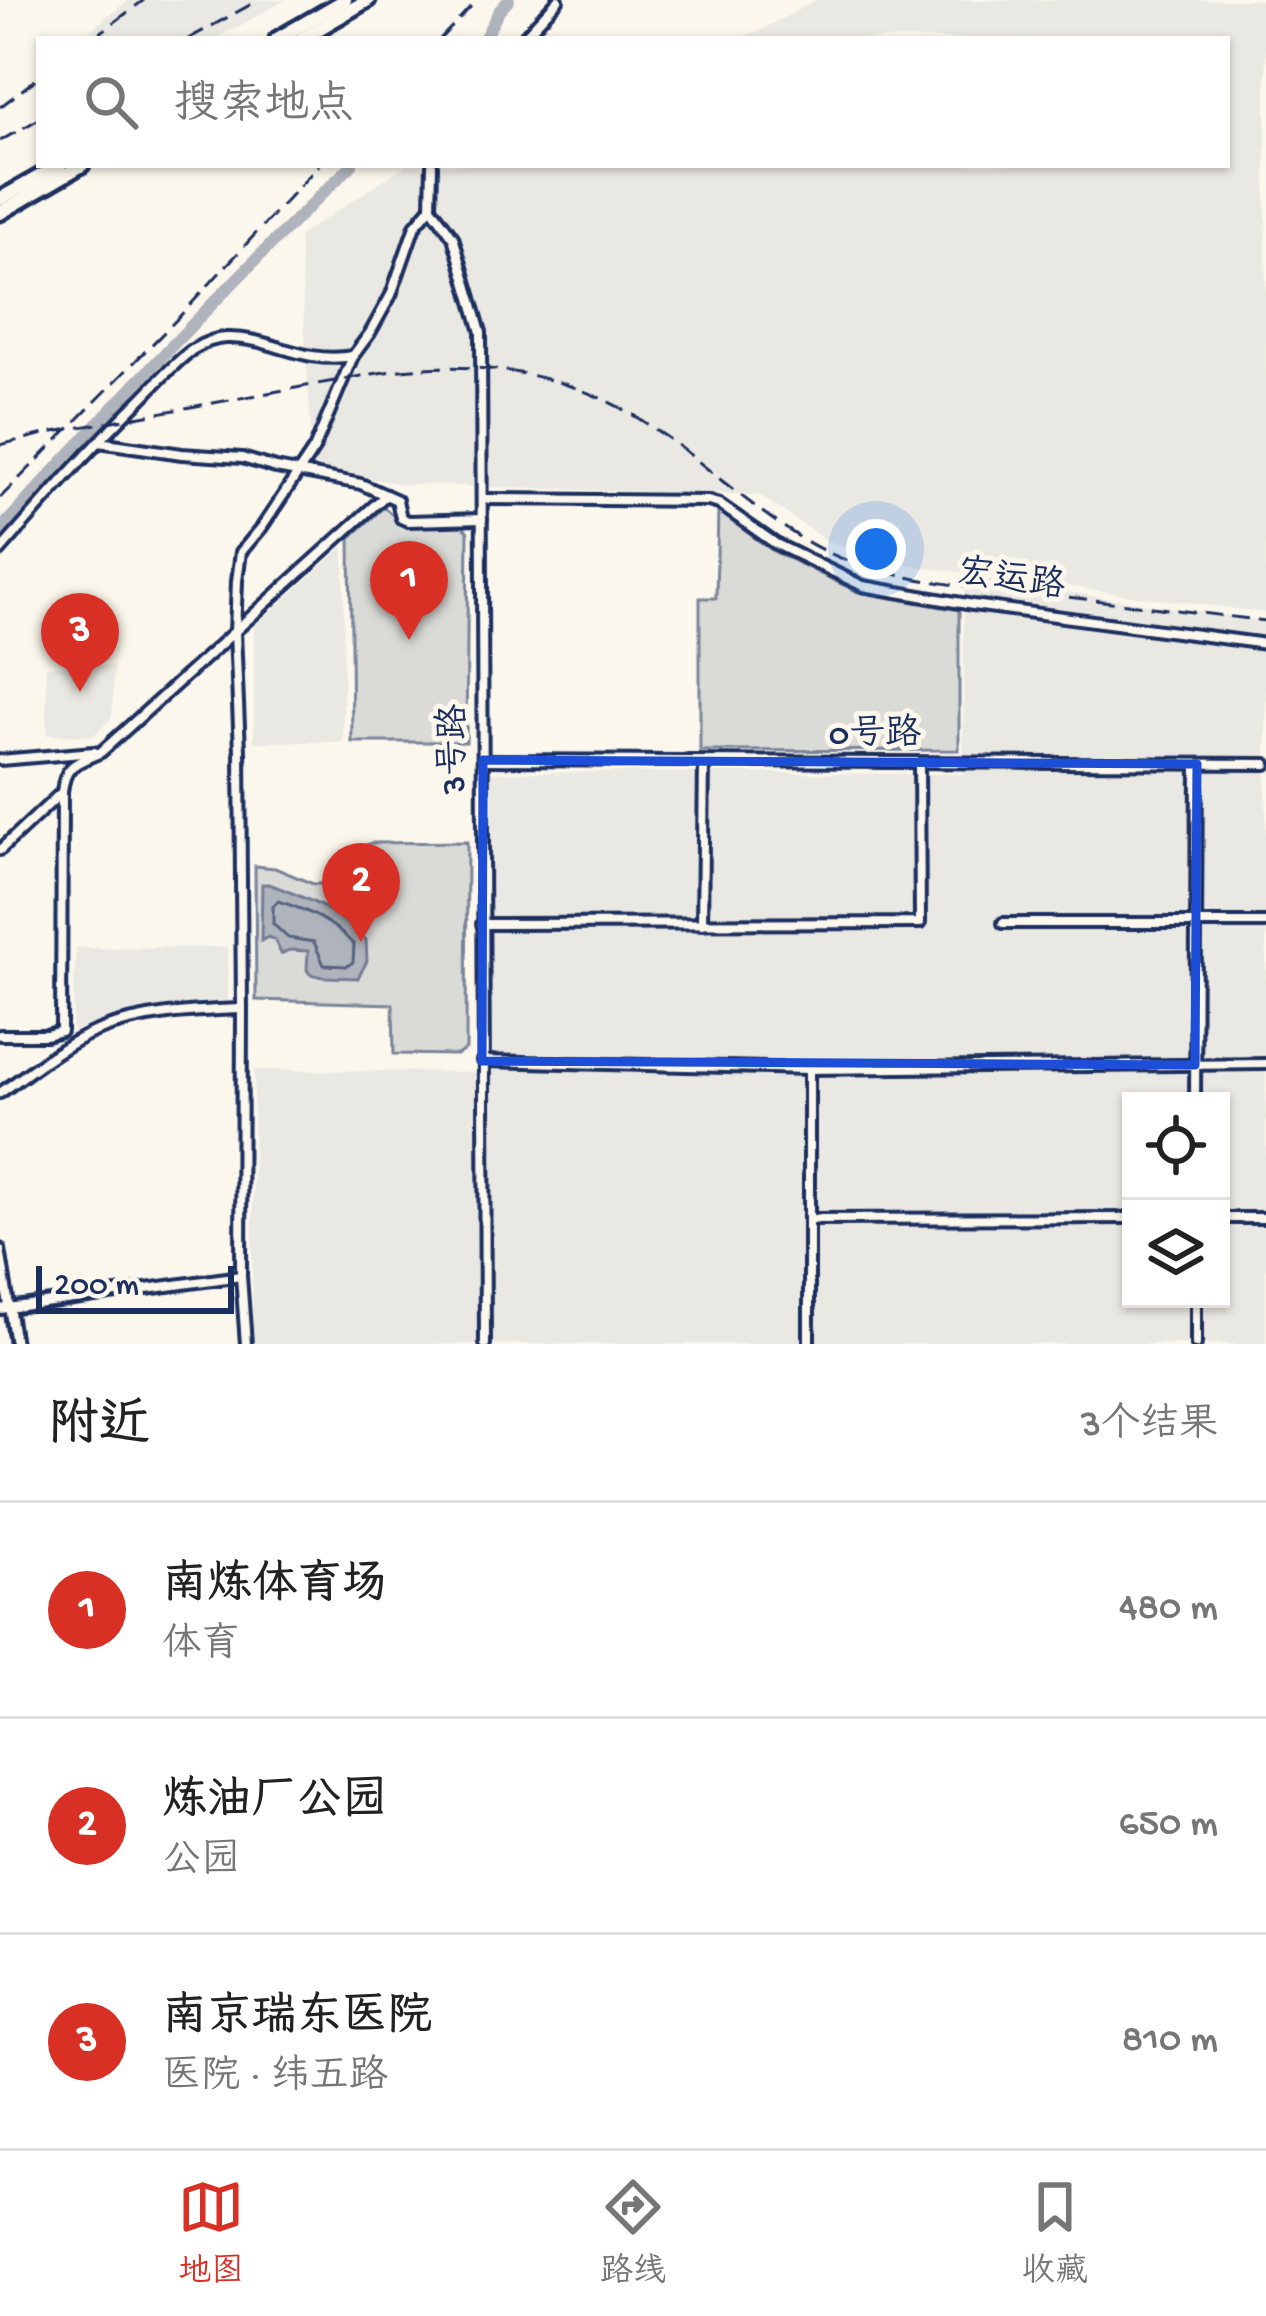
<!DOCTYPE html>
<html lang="zh">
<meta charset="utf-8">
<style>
:root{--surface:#fff;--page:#f6f6f6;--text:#222;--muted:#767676;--line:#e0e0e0;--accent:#d93025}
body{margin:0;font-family:"Gochi Hand","LXGW WenKai TC",sans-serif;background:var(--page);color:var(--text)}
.controls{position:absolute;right:36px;bottom:36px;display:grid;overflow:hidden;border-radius:0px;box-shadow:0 3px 9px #0004}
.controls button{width:108px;height:108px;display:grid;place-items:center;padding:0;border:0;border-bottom:3px solid var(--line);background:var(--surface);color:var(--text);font:60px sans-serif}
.scale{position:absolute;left:36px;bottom:30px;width:198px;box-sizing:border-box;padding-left:12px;border:6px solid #1b2f5e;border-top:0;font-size:33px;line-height:42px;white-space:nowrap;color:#1b2f5e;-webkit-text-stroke:9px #fbf7ec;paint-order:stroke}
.you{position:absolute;left:876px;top:549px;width:42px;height:42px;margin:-30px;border:9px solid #fff;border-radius:50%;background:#1a73e8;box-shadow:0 0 0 18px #1a73e833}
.badge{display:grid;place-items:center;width:78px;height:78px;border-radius:50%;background:var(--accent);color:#fff;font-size:39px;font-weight:700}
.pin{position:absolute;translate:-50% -99px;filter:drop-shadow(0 3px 6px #0008)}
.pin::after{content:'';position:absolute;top:63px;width:42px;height:36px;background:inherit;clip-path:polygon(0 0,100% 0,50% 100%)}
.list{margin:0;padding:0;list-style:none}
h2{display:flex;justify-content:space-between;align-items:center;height:156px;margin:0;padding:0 48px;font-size:51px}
h2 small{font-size:39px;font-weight:400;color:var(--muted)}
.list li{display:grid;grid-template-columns:78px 1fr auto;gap:36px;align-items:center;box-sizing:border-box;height:216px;padding:0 48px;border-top:3px solid var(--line)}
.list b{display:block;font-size:45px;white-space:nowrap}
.list p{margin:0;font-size:39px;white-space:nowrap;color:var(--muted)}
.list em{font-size:39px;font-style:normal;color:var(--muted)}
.icon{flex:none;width:66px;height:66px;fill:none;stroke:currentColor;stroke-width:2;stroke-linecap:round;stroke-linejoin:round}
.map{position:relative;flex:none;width:1266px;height:1344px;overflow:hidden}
.search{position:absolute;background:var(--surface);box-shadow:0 3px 9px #0004;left:36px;right:36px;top:36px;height:132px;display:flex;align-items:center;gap:30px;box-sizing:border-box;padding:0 42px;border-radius:0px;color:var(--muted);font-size:45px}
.sheet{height:804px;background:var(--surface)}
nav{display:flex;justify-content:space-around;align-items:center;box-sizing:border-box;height:168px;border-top:3px solid var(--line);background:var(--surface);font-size:33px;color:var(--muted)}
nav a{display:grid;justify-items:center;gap:6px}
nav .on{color:var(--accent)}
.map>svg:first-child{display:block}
</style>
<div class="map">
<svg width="1266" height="1344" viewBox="0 0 1266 1344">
<rect width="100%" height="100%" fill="#fbf7ec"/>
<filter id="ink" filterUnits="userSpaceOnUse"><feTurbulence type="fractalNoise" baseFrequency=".00833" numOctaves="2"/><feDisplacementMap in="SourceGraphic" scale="24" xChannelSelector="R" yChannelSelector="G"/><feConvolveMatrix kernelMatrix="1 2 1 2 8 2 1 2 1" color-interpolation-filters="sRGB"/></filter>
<g filter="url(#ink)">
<g fill="#eae8e2" fill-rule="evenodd">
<polygon points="129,0 286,0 215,39 78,39"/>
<polygon points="816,0 1266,0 1266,613 906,565 827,541 759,495 400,484 313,468 299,236 406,165 1227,165 1227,39 733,39 759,31"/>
<polygon points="344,546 343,742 254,742 254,627"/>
<path d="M 964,577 L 1266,621 L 1266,1344 L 252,1344 L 254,1070 L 488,1072 L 490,772 L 963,774 ZM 1131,1101 L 1221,1101 L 1221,1299 L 1131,1299 Z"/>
<polygon points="46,666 114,666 112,718 93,736 47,735"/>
<polygon points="227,947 228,1004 187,1005 128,1013 72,1031 76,948"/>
</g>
<g fill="#dadad7" stroke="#7a849a" stroke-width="3">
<polygon points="384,507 402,524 459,522 468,532 466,742 352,742 350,538"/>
<polygon points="718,511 773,551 858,592 959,610 959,750 700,751 700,598 716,598"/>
<polygon points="467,842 466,1049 457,1055 394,1054 393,1004 256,1000 255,866 275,868 313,884 326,884 351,852 371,843"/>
</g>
<path fill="#afb3bb" stroke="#747e96" stroke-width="3" d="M 262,884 L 269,884 C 306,898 338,910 366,940 L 367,961 L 358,978 L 323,977 L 310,974 L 307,970 L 308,951 L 289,950 L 281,954 L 275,940 L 268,937 L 261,941 Z"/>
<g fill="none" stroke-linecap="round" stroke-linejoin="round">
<path stroke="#566483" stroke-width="3" d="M 278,901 C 307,910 334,922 354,945 L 353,962 L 347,966 L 324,965 L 314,942 L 288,938 L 273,924 L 273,906 Z"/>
<g stroke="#afb3bb" stroke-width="12">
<polyline points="484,39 499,11 509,0"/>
<path d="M 0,530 C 114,405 230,282 352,165"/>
</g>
<defs>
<g id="street">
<polyline points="522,39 558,0"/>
<polyline points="432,165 431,207 453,237 481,332 485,1344"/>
<polyline points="99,442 182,454 242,458 276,468 361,484 397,500 401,518 408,521 482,519"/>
<polyline points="482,499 708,501 719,504 776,544 863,586 973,605 1266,644"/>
<path d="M 0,551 C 45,500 90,449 139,401 C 156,384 173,364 192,350 C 203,343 214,338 227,338 C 273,337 301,365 353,356"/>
<polyline points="0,760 94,752"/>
<polyline points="483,760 1266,764"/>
<path d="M 0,850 L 62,792 C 65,763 77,763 101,752 L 386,495"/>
<polyline points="1003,923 1266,923"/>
<polyline points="482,924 920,923 919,763"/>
<polyline points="702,924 704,763"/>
<polyline points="0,1035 46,1035 61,1031 62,794"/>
<polyline points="482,1061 809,1069 1266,1064"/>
<polyline points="809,1069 809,1344"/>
<path d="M 0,1093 C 30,1072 61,1046 94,1032 C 140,1013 193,1011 242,1009"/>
<polyline points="1195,1101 1197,764"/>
<polyline points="1221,1218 1266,1218"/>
<polyline points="809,1219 1131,1218"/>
<polyline points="0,1249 15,1344"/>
<polyline points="1196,1299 1196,1344"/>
<polyline points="0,1309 241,1276"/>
<polyline points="246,1344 241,1276 242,1009 240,751 235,632 237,581 241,552 262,527 314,449 353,356 370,333 391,295 415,226 431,207"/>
</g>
<g id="primary">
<polyline points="277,39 345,0"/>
<polyline points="301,39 368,0"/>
<polyline points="0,199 60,165"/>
<polyline points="0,213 82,165"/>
</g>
</defs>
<use href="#street" stroke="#1b2f5e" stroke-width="16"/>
<use href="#primary" stroke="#1b2f5e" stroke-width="21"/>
<use href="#street" stroke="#fbf7ec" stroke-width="8"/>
<use href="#primary" stroke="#fbf7ec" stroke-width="12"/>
<g stroke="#1b2f5e" stroke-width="3" stroke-dasharray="18 9" stroke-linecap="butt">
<polyline points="92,39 144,0"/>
<polyline points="188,39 259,0"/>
<polyline points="440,39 477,0"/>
<polyline points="0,107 39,77"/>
<polyline points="0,141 39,119"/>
<path d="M 0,445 L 48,433 L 378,373 C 477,358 573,371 656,430 C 679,445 700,463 721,480 C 762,512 802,545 851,562 C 912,583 976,587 1040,594 C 1115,602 1191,612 1266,621"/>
<polyline points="0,498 179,317 319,165"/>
</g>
</g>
</g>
<path fill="none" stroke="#1d4ed8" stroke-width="9" stroke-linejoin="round" d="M 483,760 L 1197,764 L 1195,1065 L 482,1061 Z"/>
<g text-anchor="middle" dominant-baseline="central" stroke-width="10" stroke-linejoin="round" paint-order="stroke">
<g font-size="36" fill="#1b2f5e" stroke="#fbf7ec">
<text transform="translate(1011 582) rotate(8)">宏运路</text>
<text x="875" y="736">0号路</text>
<text transform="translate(456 749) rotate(-90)">3号路</text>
</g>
</g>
</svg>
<div class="controls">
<button><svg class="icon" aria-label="locate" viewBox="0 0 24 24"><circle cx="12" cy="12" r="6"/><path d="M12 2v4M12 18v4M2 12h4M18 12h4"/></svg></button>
<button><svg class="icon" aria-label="layers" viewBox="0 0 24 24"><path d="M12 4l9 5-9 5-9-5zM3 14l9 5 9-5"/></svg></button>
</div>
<div class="scale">200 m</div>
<div class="you"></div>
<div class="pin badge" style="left:409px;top:640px">1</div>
<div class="pin badge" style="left:361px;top:942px">2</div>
<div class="pin badge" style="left:80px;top:692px">3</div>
<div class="search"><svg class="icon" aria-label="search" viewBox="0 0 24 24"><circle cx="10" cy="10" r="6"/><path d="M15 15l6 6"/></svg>搜索地点</div>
</div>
<section class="sheet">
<h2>附近<small>3个结果</small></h2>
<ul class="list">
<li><span class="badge">1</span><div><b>南炼体育场</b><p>体育</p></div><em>480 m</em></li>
<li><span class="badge">2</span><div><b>炼油厂公园</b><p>公园</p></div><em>650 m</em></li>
<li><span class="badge">3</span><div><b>南京瑞东医院</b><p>医院 · 纬五路</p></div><em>810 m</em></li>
</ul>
</section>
<nav>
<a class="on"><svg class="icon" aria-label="map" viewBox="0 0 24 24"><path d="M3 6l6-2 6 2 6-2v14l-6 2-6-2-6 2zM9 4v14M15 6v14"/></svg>地图</a>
<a><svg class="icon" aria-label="directions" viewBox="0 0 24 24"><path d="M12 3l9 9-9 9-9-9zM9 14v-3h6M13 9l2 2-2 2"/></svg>路线</a>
<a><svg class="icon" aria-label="saved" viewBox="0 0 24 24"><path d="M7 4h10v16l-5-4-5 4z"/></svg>收藏</a>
</nav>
